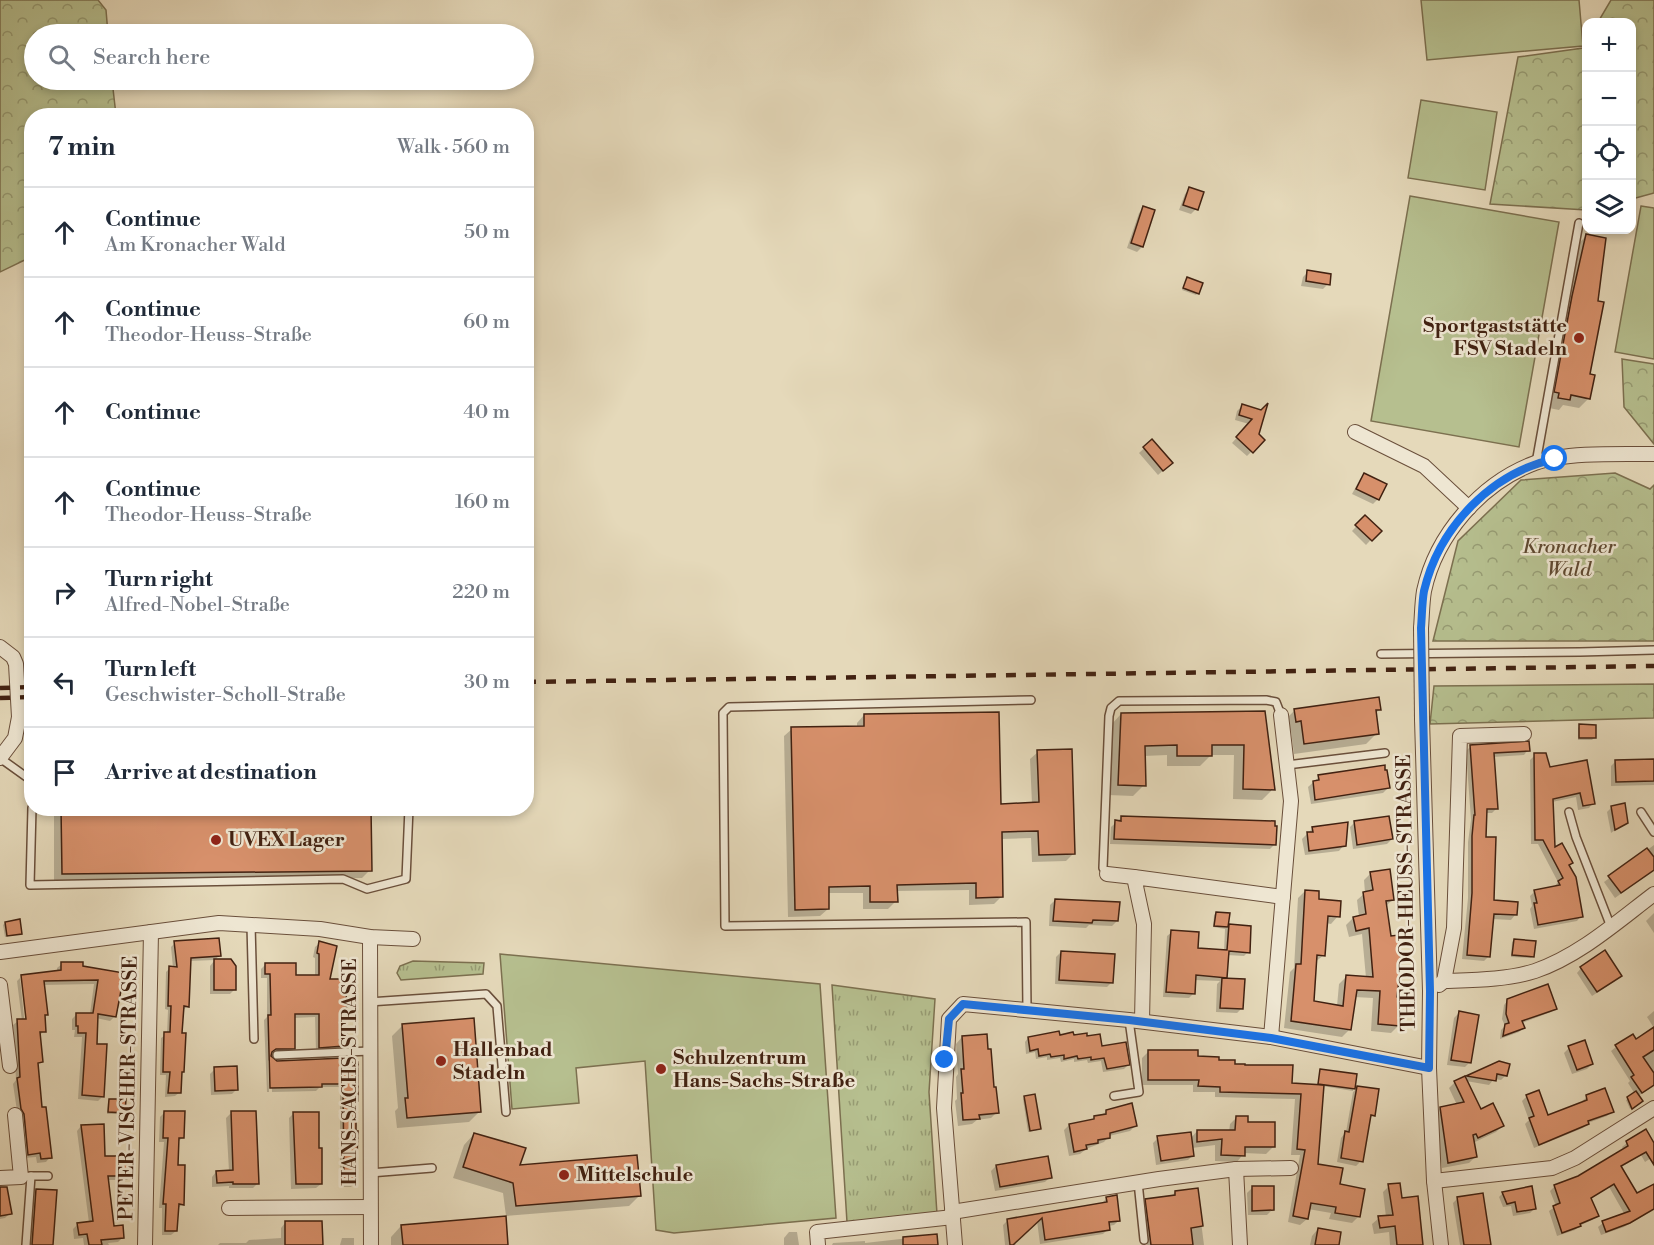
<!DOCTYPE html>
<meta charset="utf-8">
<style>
:root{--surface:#fff;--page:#f6f6f7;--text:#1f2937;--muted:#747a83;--line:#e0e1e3}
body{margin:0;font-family:"Libre Bodoni",serif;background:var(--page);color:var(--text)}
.controls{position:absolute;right:18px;top:18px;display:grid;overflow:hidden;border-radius:12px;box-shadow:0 3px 9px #0003}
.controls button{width:54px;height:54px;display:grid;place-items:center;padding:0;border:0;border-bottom:2px solid var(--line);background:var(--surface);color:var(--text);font:30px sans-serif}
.stop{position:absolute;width:18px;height:18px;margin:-14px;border:4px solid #1a73e8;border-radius:50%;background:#fff}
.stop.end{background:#1a73e8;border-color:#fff;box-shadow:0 2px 6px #0008}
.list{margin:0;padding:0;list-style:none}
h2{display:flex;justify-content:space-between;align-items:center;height:78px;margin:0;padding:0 24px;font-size:26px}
h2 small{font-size:20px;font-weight:400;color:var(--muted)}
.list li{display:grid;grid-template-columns:39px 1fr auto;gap:18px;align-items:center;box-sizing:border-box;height:90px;padding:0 24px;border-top:2px solid var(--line)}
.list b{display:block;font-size:22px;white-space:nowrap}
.list p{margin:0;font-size:20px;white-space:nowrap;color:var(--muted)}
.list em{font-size:20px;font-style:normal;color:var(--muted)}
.icon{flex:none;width:33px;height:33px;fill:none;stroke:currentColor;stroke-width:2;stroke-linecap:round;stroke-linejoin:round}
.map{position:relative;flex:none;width:1654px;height:1245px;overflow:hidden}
.search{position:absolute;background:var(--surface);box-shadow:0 3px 9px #0003;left:24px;top:24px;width:510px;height:66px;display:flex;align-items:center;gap:15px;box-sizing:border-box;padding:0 21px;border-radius:33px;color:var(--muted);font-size:22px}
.panel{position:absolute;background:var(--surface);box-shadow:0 3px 9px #0003;left:24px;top:108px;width:510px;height:708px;border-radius:24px}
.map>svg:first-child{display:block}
</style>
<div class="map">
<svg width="1654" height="1245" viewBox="0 0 1654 1245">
<defs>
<pattern id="grass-tufts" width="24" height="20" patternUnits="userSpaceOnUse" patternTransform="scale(1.5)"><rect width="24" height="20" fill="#b6bf8f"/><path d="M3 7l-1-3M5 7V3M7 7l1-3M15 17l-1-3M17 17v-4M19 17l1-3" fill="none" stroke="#969b73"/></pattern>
<pattern id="forest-crowns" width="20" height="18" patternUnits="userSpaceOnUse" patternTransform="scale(1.5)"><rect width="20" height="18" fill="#b6bf8f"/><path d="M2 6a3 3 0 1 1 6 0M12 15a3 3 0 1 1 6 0" fill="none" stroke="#969b73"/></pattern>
</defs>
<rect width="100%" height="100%" fill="#e5d9ba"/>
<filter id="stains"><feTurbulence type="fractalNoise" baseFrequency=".00333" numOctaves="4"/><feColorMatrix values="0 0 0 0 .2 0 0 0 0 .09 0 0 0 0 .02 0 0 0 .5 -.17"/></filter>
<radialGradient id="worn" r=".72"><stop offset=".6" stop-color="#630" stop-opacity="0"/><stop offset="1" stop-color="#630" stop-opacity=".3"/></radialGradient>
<g fill="url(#grass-tufts)" stroke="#7c7050" stroke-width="1.5">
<polygon points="413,961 484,963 483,974 401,980 397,973 400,966"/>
<polygon points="832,985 935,999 929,1092 937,1214 847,1222"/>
</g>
<g fill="url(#forest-crowns)" stroke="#7c7050" stroke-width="1.5">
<polygon points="0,0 98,0 106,10 108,34 34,34 34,80 112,80 116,115 32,116 31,257 0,272"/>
<polygon points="1611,0 1654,0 1654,193 1632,199 1632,22 1598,22"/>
<polygon points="1586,42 1586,210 1490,204 1518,57 1583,48"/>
<polygon points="1622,359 1654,364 1654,444 1624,407"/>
<polygon points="1615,473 1650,489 1654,485 1654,641 1433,641 1458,541 1521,480"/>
<polygon points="1654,684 1654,718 1430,724 1434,686"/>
</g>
<g fill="#b6bf8f" stroke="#7c7050" stroke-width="1.5">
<polygon points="1421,0 1579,0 1583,46 1427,60"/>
<polygon points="1421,100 1497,112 1485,190 1408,178"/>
<polygon points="1410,196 1559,222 1519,447 1371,421"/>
<polygon points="1641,206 1654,208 1654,359 1615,352"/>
<polygon points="500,954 820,984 836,1218 674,1233 656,1230 645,1061 576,1068 579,1103 512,1109"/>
</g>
<g fill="#0003">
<polygon points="1190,189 1196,209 1191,214 1179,210 1185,194"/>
<polygon points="1144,208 1154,211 1142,247 1137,252 1127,248 1139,213"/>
<polygon points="1586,236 1589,398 1579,408 1563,405 1559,410 1549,408 1576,246"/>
<polygon points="1308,272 1328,284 1323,289 1301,286 1303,277"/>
<polygon points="1187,279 1198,293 1196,295 1182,290"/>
<polygon points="1242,406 1261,411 1257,435 1263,440 1247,456 1232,443 1249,424 1235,420 1237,411"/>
<polygon points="1152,441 1166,468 1158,475 1139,453"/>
<polygon points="1364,474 1378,499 1373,504 1352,494 1360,479"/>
<polygon points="1365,517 1379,531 1366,545 1352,531"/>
<polygon points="1380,709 1375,714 1377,733 1366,744 1294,754 1291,731 1286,732 1284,721 1295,710"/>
<polygon points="1264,713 1273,789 1262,800 1233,799 1234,755 1211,755 1200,766 1167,766 1167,755 1144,756 1144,785 1133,796 1108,795 1111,725 1121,714"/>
<polygon points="864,715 1000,805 1032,804 1030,759 1038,752 1074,853 1066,861 1032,862 1031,838 1001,839 1001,897 994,904 969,905 969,890 896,891 896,901 888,909 863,909 863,893 827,893 828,909 820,916 788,917 784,736 792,729 857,728 857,723"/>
<polygon points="1580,726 1594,738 1592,740 1578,740 1578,728"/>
<polygon points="1471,746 1528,750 1524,755 1493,757 1497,808 1492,813 1485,813 1485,838 1493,902 1515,915 1511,920 1492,919 1489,956 1484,961 1462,959 1468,898 1468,842 1471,820 1466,751"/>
<polygon points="1535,755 1549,769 1593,803 1589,808 1578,810 1576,797 1552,802 1554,849 1571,863 1568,866 1581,916 1577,921 1534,929 1530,909 1532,906 1530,896 1535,891 1554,887 1558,882 1538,844 1531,844 1530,760"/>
<polygon points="1654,760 1654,785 1611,786 1611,766 1616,761"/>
<polygon points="1319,777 1388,788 1383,793 1311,804 1308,787"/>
<polygon points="1612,807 1626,822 1611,833 1607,812"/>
<polygon points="54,808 369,808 370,870 362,878 54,881"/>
<polygon points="1122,817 1275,844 1270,849 1110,844 1111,827"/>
<polygon points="1355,822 1392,839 1387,844 1353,849 1350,827"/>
<polygon points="1313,828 1344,845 1339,851 1305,855 1302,839"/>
<polygon points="1654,845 1654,870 1615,898 1604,882"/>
<polygon points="1371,873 1393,899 1386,906 1399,1025 1391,1033 1371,1031 1373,998 1354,997 1350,1029 1342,1037 1284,1028 1290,972 1294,968 1298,898 1305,891 1338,916 1331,924 1326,923 1324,955 1315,962 1312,1003 1337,1006 1339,984 1346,977 1366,978 1362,934 1349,937 1346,925 1353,918 1359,917 1357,900 1365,893 1364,880"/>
<polygon points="1055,900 1117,921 1112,926 1089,925 1086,928 1049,926 1050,905"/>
<polygon points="1216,913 1228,914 1227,928 1229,926 1248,952 1244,956 1227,955 1225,977 1223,979 1242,1008 1237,1013 1216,1012 1217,984 1220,981 1194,980 1193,994 1189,998 1163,997 1167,936 1172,932 1196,949 1224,951 1225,929 1213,927 1214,915"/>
<polygon points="1654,913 1654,933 1646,921"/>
<polygon points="5,923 20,933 5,937 3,925"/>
<polygon points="1514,940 1533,956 1531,958 1511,957 1512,942"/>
<polygon points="175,943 219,956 215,960 189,961 188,1006 183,1010 181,1034 183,1072 180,1074 180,1092 175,1096 165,1097 166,1075 160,1075 161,1038 167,1034 168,1010 165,1009 166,972 170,968 173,968 171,947"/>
<polygon points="320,943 345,1040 343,1046 338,1050 316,1051 315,1017 294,1018 294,1048 290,1052 271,1053 270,1056 277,1062 343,1059 357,1100 355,1103 355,1183 351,1187 340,1187 340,1087 320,1087 316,1091 272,1092 271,1063 268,1060 269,1092 267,1092 264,1020 267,1017 267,978 261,978 261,969 265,965 295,977 315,977 315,958 313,957 315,947"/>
<polygon points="1061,952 1112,982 1107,987 1055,984 1056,957"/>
<polygon points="214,961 235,989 230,994 210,994 210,966"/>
<polygon points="62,964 128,979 121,984 115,1016 110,1021 96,1018 96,1045 103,1096 98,1101 78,1099 82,1037 74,1037 75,1030 72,1030 72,1019 77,1014 90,1014 94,984 43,985 46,1014 44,1017 44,1031 39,1036 41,1061 36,1066 41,1109 50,1157 46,1162 37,1163 36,1157 24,1158 13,1084 16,1080 13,1025 18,1021 22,1021 17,981 20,978 25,1027 28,1026 23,978 20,978 57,972 57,968"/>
<polygon points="1581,968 1615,981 1592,996 1577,973"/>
<polygon points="1508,1000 1555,1008 1551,1012 1522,1023 1523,1028 1519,1032 1500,1039 1501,1030 1505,1026 1502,1019 1504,1005"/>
<polygon points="1654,1011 1654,1028 1647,1017"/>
<polygon points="1459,1013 1470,1062 1465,1067 1447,1065 1454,1018"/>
<polygon points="403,1025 480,1111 469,1122 397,1128 395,1111 398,1108 392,1036"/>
<polygon points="1654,1029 1654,1086 1638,1096 1639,1103 1630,1109 1626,1100 1635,1094 1628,1083 1630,1081 1611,1051 1616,1047 1635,1041"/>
<polygon points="1059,1036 1086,1038 1128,1065 1124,1069 1103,1072 1101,1061 1088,1063 1087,1060 1074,1062 1074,1059 1061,1062 1060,1058 1047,1060 1047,1057 1036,1059 1035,1052 1026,1054 1025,1042 1028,1038"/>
<polygon points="962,1037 993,1088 997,1112 991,1118 977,1120 972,1124 958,1126 955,1101 957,1099 956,1077 958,1074 956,1044"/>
<polygon points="1569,1048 1592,1064 1587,1069 1572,1074 1564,1053"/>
<polygon points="1148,1052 1217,1062 1290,1084 1317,1086 1321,1070 1355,1076 1353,1091 1322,1086 1316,1165 1338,1185 1358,1217 1352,1223 1329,1219 1331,1213 1308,1209 1307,1219 1300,1225 1288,1222 1300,1155 1291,1155 1295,1099 1215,1097 1215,1092 1193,1092 1193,1085 1142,1085 1142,1058"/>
<polygon points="1499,1063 1506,1075 1501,1080 1494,1079 1489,1085 1466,1081 1480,1111 1502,1126 1496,1132 1473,1143 1475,1157 1469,1163 1442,1168 1434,1114 1440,1108 1457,1105 1449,1088 1455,1082"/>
<polygon points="215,1069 237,1089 232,1094 211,1095 210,1074"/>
<polygon points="1358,1087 1373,1115 1368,1121 1361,1161 1356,1166 1337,1162 1341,1138 1346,1132 1353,1092"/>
<polygon points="1527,1096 1547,1117 1583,1103 1582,1101 1587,1097 1612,1111 1607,1116 1588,1123 1583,1128 1534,1148 1525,1124 1529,1120 1522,1101"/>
<polygon points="1025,1097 1040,1128 1038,1130 1028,1132 1023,1099"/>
<polygon points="110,1100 124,1112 122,1114 107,1114 108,1102"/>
<polygon points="1106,1112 1135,1126 1130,1131 1109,1136 1104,1142 1086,1149 1080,1154 1069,1156 1064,1130 1069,1125 1090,1121"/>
<polygon points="164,1113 182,1138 177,1143 176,1166 183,1204 178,1208 176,1231 171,1235 162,1235 162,1208 159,1208 164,1142 159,1142 160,1117"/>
<polygon points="231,1113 258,1183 253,1188 229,1188 229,1186 212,1187 212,1177 216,1172 229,1171 226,1118"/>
<polygon points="294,1113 317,1150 321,1184 316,1188 291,1189 289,1118"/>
<polygon points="1237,1117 1273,1147 1266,1154 1244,1153 1237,1162 1215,1161 1215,1145 1192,1148 1193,1155 1188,1160 1156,1165 1153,1143 1158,1138 1191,1138 1197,1131 1229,1132 1230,1124"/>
<polygon points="81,1126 103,1126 104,1158 132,1175 127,1180 107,1180 113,1228 123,1237 118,1242 108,1243 109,1245 84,1245 83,1238 74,1239 73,1229 78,1224 89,1223 77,1131"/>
<polygon points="474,1134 518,1167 640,1195 629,1206 506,1216 503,1193 453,1178 464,1145"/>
<polygon points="1627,1143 1654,1146 1654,1156 1645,1162 1641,1155 1620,1168 1637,1195 1654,1186 1654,1210 1624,1227 1601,1235 1598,1227 1603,1223 1625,1215 1609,1187 1590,1199 1597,1216 1592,1220 1579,1226 1575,1230 1557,1236 1549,1211 1556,1206 1550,1191 1555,1186 1579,1177 1624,1150 1622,1147"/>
<polygon points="996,1166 1050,1177 1045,1182 995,1191 991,1171"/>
<polygon points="1389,1186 1401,1199 1423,1245 1390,1245 1389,1232 1374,1234 1372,1224 1379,1218 1386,1217 1383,1192"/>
<polygon points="0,1188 10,1213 5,1218 0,1219"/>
<polygon points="1252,1188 1272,1210 1267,1215 1248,1215 1247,1193"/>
<polygon points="36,1190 52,1245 27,1245 31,1195"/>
<polygon points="1197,1190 1204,1245 1147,1245 1142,1204 1146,1200 1171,1197 1175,1192"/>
<polygon points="1503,1193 1535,1208 1530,1213 1513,1216 1511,1206 1503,1207 1499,1197"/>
<polygon points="1107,1198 1119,1220 1114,1225 1108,1226 1108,1229 1103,1234 1040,1244 1037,1221 1014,1243 1016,1245 1005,1245 1003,1225 1008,1220 1102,1203"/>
<polygon points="1457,1199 1488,1245 1460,1245 1453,1203"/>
<polygon points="285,1223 321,1245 218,1245 220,1243 246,1243 249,1240 281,1238 281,1228"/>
<polygon points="401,1226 507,1245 391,1245 391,1237"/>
<polygon points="1318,1229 1337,1245 1310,1245 1312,1236"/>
<polygon points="789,1232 797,1232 799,1245 784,1245 784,1238"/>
<polygon points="936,1235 937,1245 832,1245 833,1243 865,1241 865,1243"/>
<polygon points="342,1238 354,1238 354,1245 340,1245"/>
</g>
<g fill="#d7906b" stroke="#412111" stroke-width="1.5">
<polygon points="1189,187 1204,192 1198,210 1183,205"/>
<polygon points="1143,206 1155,210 1143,247 1131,243"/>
<polygon points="1586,234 1606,238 1598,301 1604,302 1590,374 1595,375 1590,399 1571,395 1570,400 1558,398 1559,393 1554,392 1572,296"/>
<polygon points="1307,270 1331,274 1330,285 1306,281"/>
<polygon points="1187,277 1203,283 1199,294 1183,288"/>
<polygon points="1268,403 1259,434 1265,440 1253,453 1236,437 1252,419 1239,415 1242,404 1261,410"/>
<polygon points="1152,439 1173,463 1163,471 1143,447"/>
<polygon points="1364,473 1387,484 1379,500 1356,489"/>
<polygon points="1365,515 1382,531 1372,541 1355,525"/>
<polygon points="1379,697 1381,710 1376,710 1379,734 1304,744 1301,721 1296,722 1294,709"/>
<polygon points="1265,711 1275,790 1243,789 1244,745 1212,745 1212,756 1177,756 1177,745 1145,746 1146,786 1118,785 1121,713"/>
<polygon points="999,712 1001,804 1039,802 1037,750 1072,749 1075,854 1039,855 1038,831 1002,832 1003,897 976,898 976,883 897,885 898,902 870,902 870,886 829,887 829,909 795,910 791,727 864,726 864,714"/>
<polygon points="1579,724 1596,725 1596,738 1579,738"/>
<polygon points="1529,741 1530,751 1494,753 1498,809 1487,809 1486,837 1496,837 1494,900 1518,902 1517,915 1494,914 1490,957 1467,955 1472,893 1472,836 1474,815 1475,815 1470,745"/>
<polygon points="1534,753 1546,753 1550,767 1587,760 1595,804 1583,806 1580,793 1553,799 1555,847 1562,843 1573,863 1569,865 1576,877 1583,917 1538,925 1534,903 1537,903 1534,890 1560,885 1558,881 1563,878 1543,840 1535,840"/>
<polygon points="1654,759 1654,781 1616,782 1615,760"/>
<polygon points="1385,765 1385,770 1387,770 1390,788 1315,800 1313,781 1319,780 1318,775"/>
<polygon points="1625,803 1628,823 1615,830 1611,806"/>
<polygon points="61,808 371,808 372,871 62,874"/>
<polygon points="1121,816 1275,821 1275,826 1277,826 1276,845 1114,839 1115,820 1121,821"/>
<polygon points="1389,816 1393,839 1357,845 1354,821"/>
<polygon points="1348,822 1346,846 1309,851 1307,832 1313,832 1312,827"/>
<polygon points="1647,848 1654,857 1654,870 1621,893 1608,876"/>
<polygon points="1390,869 1394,900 1386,901 1391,936 1399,935 1401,963 1397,997 1402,998 1400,1026 1378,1024 1380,991 1357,990 1351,1030 1291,1021 1296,964 1301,964 1305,890 1319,891 1319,899 1341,901 1340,917 1328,916 1325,956 1317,955 1314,1001 1343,1006 1346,975 1373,977 1369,928 1356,931 1353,917 1366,914 1363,892 1373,890 1370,872"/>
<polygon points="1055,899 1120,902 1118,921 1093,920 1092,923 1053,921"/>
<polygon points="1216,912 1230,913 1228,927 1214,926"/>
<polygon points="20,919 22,934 7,936 5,922"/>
<polygon points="1229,924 1251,926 1250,953 1229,951 1227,978 1196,975 1195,994 1166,992 1171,930 1199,932 1198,948 1227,950"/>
<polygon points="219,938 221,956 191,958 189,1007 184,1006 182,1033 186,1033 184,1072 182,1072 181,1093 168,1093 170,1072 163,1072 164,1032 170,1032 171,1006 168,1006 169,966 177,967 174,941"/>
<polygon points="1514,939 1536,941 1534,957 1512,955"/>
<polygon points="319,941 337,946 330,979 346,979 347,1041 344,1041 344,1046 319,1048 319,1014 295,1014 295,1049 276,1049 272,1052 271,1056 277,1061 344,1058 345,1063 358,1062 358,1101 356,1101 356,1131 358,1131 356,1184 344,1184 343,1084 322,1084 322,1087 270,1088 268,1015 271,1015 270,974 265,974 265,963 296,963 296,975 319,975 319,954 317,953"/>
<polygon points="1605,950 1622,976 1597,992 1580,967"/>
<polygon points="1061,951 1115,954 1113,983 1059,980"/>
<polygon points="214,959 231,959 236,966 236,990 214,990"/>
<polygon points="61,962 83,962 83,966 130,974 129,980 123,980 116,1017 98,1014 97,1044 107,1044 104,1097 82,1095 86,1033 78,1033 78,1026 76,1026 76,1013 93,1013 98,980 44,981 48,1015 45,1015 46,1032 40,1032 43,1062 38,1063 42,1107 46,1107 52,1158 41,1159 40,1153 28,1155 24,1114 21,1109 17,1078 20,1077 17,1019 26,1019 21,975 61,970"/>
<polygon points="1222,978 1245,979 1243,1009 1220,1008"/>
<polygon points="1548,984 1557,1009 1522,1021 1525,1028 1503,1036 1505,1024 1509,1023 1506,1014 1507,999"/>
<polygon points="1459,1011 1479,1015 1471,1063 1451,1060"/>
<polygon points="474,1018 481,1112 407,1118 405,1098 408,1098 402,1024"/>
<polygon points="1654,1027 1654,1050 1643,1057 1654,1073 1654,1085 1642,1093 1631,1077 1634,1075 1615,1045 1633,1034 1636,1039"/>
<polygon points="1059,1031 1060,1035 1073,1032 1074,1035 1087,1033 1087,1036 1100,1034 1102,1046 1126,1042 1130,1065 1107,1069 1104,1058 1091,1060 1091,1057 1078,1059 1077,1056 1064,1059 1064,1055 1051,1057 1050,1054 1039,1056 1038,1049 1030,1051 1028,1037"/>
<polygon points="987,1034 988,1049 991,1049 994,1087 996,1087 999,1113 979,1115 980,1119 963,1120 961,1093 963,1093 961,1069 964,1069 962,1036"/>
<polygon points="1585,1040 1593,1064 1577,1070 1568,1046"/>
<polygon points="1148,1050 1198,1050 1198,1056 1219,1057 1219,1060 1235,1060 1235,1064 1245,1064 1245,1065 1293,1065 1292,1083 1324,1085 1318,1164 1343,1168 1340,1184 1365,1189 1360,1217 1335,1213 1336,1207 1311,1203 1308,1219 1293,1216 1305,1150 1297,1149 1301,1094 1220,1092 1220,1087 1198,1086 1199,1080 1148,1080"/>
<polygon points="1499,1061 1510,1064 1507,1076 1497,1074 1496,1081 1466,1076"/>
<polygon points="237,1066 238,1090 215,1091 214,1067"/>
<polygon points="1320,1069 1357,1074 1355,1089 1318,1084"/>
<polygon points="1465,1076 1481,1109 1493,1103 1504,1126 1478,1138 1476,1134 1473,1135 1477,1157 1448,1163 1440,1107 1464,1102 1454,1081"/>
<polygon points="1357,1086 1379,1089 1375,1116 1371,1115 1363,1162 1341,1158 1345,1131 1349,1132"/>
<polygon points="1605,1088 1614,1112 1588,1121 1589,1124 1539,1145 1529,1118 1534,1116 1526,1095 1539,1090 1548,1115 1587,1100 1586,1095"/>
<polygon points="1636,1091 1643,1101 1632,1109 1627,1097"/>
<polygon points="1035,1094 1041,1129 1030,1131 1024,1096"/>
<polygon points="109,1099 126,1099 125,1113 108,1112"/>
<polygon points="1132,1103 1137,1126 1110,1133 1110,1138 1098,1140 1098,1143 1086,1145 1087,1149 1074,1152 1069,1124 1094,1119 1094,1116 1106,1114 1106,1110"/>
<polygon points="164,1111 185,1111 184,1138 179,1138 178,1165 185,1165 184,1205 179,1204 177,1231 165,1231 166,1204 163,1204 168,1138 163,1138"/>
<polygon points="231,1111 256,1111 259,1184 233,1184 233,1182 217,1183 216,1171 233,1170"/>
<polygon points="293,1112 319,1112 319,1148 322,1148 322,1184 296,1184"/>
<polygon points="1236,1116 1248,1116 1248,1122 1275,1122 1275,1147 1245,1147 1245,1156 1221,1155 1222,1139 1197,1142 1197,1130 1235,1130"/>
<polygon points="104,1124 105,1156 133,1156 133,1176 108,1176 114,1226 123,1225 124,1238 101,1240 102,1245 89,1245 87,1234 79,1235 77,1223 93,1221 81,1125"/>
<polygon points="1646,1129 1654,1143 1654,1165 1646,1152 1621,1166 1637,1193 1654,1184 1654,1209 1630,1223 1606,1232 1602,1221 1630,1211 1614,1184 1591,1198 1599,1216 1580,1224 1581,1226 1562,1233 1553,1206 1560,1203 1554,1185 1578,1176 1628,1146 1626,1141"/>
<polygon points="1191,1132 1194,1156 1161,1161 1157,1136"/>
<polygon points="474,1133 526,1148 520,1165 637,1155 641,1196 516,1206 513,1183 463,1167"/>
<polygon points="1048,1156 1052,1178 1000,1187 996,1165"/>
<polygon points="1400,1183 1402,1198 1418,1196 1423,1245 1397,1245 1395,1226 1380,1228 1378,1216 1393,1215 1388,1184"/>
<polygon points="1252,1186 1274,1186 1274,1210 1252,1211"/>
<polygon points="1532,1186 1536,1209 1517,1212 1515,1202 1507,1204 1502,1192"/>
<polygon points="0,1187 7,1187 12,1214 0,1216"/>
<polygon points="1198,1188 1203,1226 1191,1228 1193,1245 1151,1245 1145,1199 1175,1195 1175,1191"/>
<polygon points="36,1189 57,1190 53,1245 32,1245"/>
<polygon points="1483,1193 1491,1245 1464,1245 1457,1197"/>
<polygon points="1117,1195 1120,1221 1109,1222 1110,1230 1045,1240 1042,1218 1013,1245 1010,1245 1007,1219 1107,1202 1106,1197"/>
<polygon points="506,1216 508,1245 403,1245 401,1225"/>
<polygon points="285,1221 322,1221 323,1245 285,1245"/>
<polygon points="1318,1228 1341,1232 1339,1245 1315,1245"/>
<polygon points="937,1234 938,1245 903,1245 903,1237"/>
</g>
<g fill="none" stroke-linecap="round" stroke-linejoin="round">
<defs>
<g id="service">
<polyline points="1536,463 1579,223"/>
<polyline points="1381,654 1580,652 1654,650"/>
<polyline points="0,758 32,781"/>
<polyline points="1287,765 1385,753"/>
<polyline points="32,808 30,885 343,879 367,889 406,879 409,808"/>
<polyline points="1569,812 1576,837 1611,927"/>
<polyline points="1641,812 1654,832"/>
<polyline points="1107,874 1103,868 1109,716 1111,708 1119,701 1266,700 1276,702 1281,715"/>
<polyline points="251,925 254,1039"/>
<polyline points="369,1002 486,994 497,1006 506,1112"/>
<polyline points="1027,1009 1026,922 725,926 723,713 729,707 1031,700"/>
<polyline points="277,1055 370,1051"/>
<polyline points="1114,1096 1139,1092 1129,1020"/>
<polyline points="370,1173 432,1168"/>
<polyline points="31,1176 48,1176"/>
<polyline points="21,1177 31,1176 26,1245"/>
<polyline points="1138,1182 1144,1240"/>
</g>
<g id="minor">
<polyline points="1355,432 1424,466 1469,508"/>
<path d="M 1421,628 C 1422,616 1422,603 1424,591 C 1436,535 1481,483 1535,463 C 1565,452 1621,454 1654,454"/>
<polyline points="0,647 13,657 16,664 19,717 15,738 0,758"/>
<polyline points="1422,719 1430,991 1429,1068 1434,1181 1441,1245"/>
<polyline points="1107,874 1134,877"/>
<polyline points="370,937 371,1245"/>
<polyline points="0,952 219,923 320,929 370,937 413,939"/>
<polyline points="1444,981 1454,928 1460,736 1524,734"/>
<polyline points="0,985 10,1066"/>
<path d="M 1439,985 L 1444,981 C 1474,980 1507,980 1535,971 C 1579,956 1617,922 1654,894"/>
<polyline points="1142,1021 1144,924 1134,877 1283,897"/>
<polyline points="1271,1037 1291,801 1281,715"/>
<polyline points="1236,1169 1291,1168"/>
<polyline points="0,1178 21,1177 15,1115"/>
<polyline points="1434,1181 1552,1168 1575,1158 1654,1108"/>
<polyline points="229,1208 370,1207"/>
<polyline points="952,1212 1159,1179 1236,1169 1240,1245"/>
<polyline points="145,1245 151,932"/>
<polyline points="818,1245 817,1232 953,1217"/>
<polyline points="955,1245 944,1108 949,1019 963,1004 1129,1020 1271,1037 1429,1068"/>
</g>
</defs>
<use href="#service" stroke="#6a4f3b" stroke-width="10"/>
<use href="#minor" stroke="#6a4f3b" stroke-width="16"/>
<use href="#service" stroke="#eee6d2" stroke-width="7"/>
<use href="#minor" stroke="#eee6d2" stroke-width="14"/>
<g stroke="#412111" stroke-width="4.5" stroke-dasharray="10 10" stroke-linecap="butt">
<polyline points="526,682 1654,666"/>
<polyline points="0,688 32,687"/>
<polyline points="0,698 32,697"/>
</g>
<defs>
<polyline id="minor-bridge" points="1421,628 1422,719"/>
</defs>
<use href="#minor-bridge" stroke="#6a4f3b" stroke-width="16" stroke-linecap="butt"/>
<use href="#minor-bridge" stroke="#eee6d2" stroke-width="14"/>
</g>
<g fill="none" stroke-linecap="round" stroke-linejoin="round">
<path stroke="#1a73e8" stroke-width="8" d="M 945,1060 L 949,1019 L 963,1004 L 1129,1020 L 1271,1038 L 1429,1068 L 1430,991 L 1421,628 C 1422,616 1422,602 1424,591 C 1439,527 1492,472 1555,459"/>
</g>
<g fill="#8f2418" stroke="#eee6d2" stroke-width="2">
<circle cx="1579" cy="338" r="6"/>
<circle cx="216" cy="840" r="6"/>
<circle cx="441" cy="1061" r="6"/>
<circle cx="661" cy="1069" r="6"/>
<circle cx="564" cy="1175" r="6"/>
</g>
<g text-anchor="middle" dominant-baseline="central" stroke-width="5" stroke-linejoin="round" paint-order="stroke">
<g font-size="20" font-weight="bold" fill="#412111" stroke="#eee6d2" text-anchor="start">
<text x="1567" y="326" text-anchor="end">Sportgaststätte<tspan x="1567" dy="23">FSV Stadeln</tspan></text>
<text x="228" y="840">UVEX Lager</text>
<text x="453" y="1050">Hallenbad<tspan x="453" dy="23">Stadeln</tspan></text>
<text x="673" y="1058">Schulzentrum<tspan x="673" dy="23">Hans-Sachs-Straße</tspan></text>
<text x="576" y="1175">Mittelschule</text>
</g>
<g font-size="20" font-style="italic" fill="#5e4830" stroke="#eee6d2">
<text x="1569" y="547">Kronacher<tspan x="1569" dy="23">Wald</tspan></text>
</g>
<g font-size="20" fill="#412111" stroke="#eee6d2">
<text transform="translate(1407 893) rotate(-91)">THEODOR-HEUSS-STRASSE</text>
<text transform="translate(350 1072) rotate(-90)">HANS-SACHS-STRASSE</text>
<text transform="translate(129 1088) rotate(-89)">PETER-VISCHER-STRASSE</text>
</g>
</g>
<rect width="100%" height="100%" filter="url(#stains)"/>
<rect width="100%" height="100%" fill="url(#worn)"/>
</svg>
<div class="controls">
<button>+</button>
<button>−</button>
<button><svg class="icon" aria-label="locate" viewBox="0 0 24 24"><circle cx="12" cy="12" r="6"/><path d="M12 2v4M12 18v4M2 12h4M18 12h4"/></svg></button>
<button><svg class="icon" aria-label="layers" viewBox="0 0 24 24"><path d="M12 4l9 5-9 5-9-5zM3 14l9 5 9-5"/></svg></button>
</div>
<div class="stop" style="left:1555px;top:459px"></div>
<div class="stop end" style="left:945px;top:1060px"></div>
<div class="search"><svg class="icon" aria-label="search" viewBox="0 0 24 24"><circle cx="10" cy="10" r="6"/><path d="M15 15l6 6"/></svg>Search here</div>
<section class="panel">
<h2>7 min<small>Walk · 560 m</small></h2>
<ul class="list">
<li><svg class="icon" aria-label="ahead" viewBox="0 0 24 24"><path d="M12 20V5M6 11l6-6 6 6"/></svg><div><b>Continue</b><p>Am Kronacher Wald</p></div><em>50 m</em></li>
<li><svg class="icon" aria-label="ahead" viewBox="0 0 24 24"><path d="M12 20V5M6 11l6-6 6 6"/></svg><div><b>Continue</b><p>Theodor-Heuss-Straße</p></div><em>60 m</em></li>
<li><svg class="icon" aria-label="ahead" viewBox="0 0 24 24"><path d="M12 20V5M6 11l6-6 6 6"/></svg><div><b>Continue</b></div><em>40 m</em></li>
<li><svg class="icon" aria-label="ahead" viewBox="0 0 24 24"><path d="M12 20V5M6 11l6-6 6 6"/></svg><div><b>Continue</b><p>Theodor-Heuss-Straße</p></div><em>160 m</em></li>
<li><svg class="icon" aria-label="right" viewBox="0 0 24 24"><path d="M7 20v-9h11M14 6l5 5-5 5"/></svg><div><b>Turn right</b><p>Alfred-Nobel-Straße</p></div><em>220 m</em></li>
<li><svg class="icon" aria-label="left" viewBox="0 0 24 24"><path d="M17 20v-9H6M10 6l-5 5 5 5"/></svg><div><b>Turn left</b><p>Geschwister-Scholl-Straße</p></div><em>30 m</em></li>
<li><svg class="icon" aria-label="arrive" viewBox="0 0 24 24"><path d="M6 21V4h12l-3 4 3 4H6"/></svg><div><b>Arrive at destination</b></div></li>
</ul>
</section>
</div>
